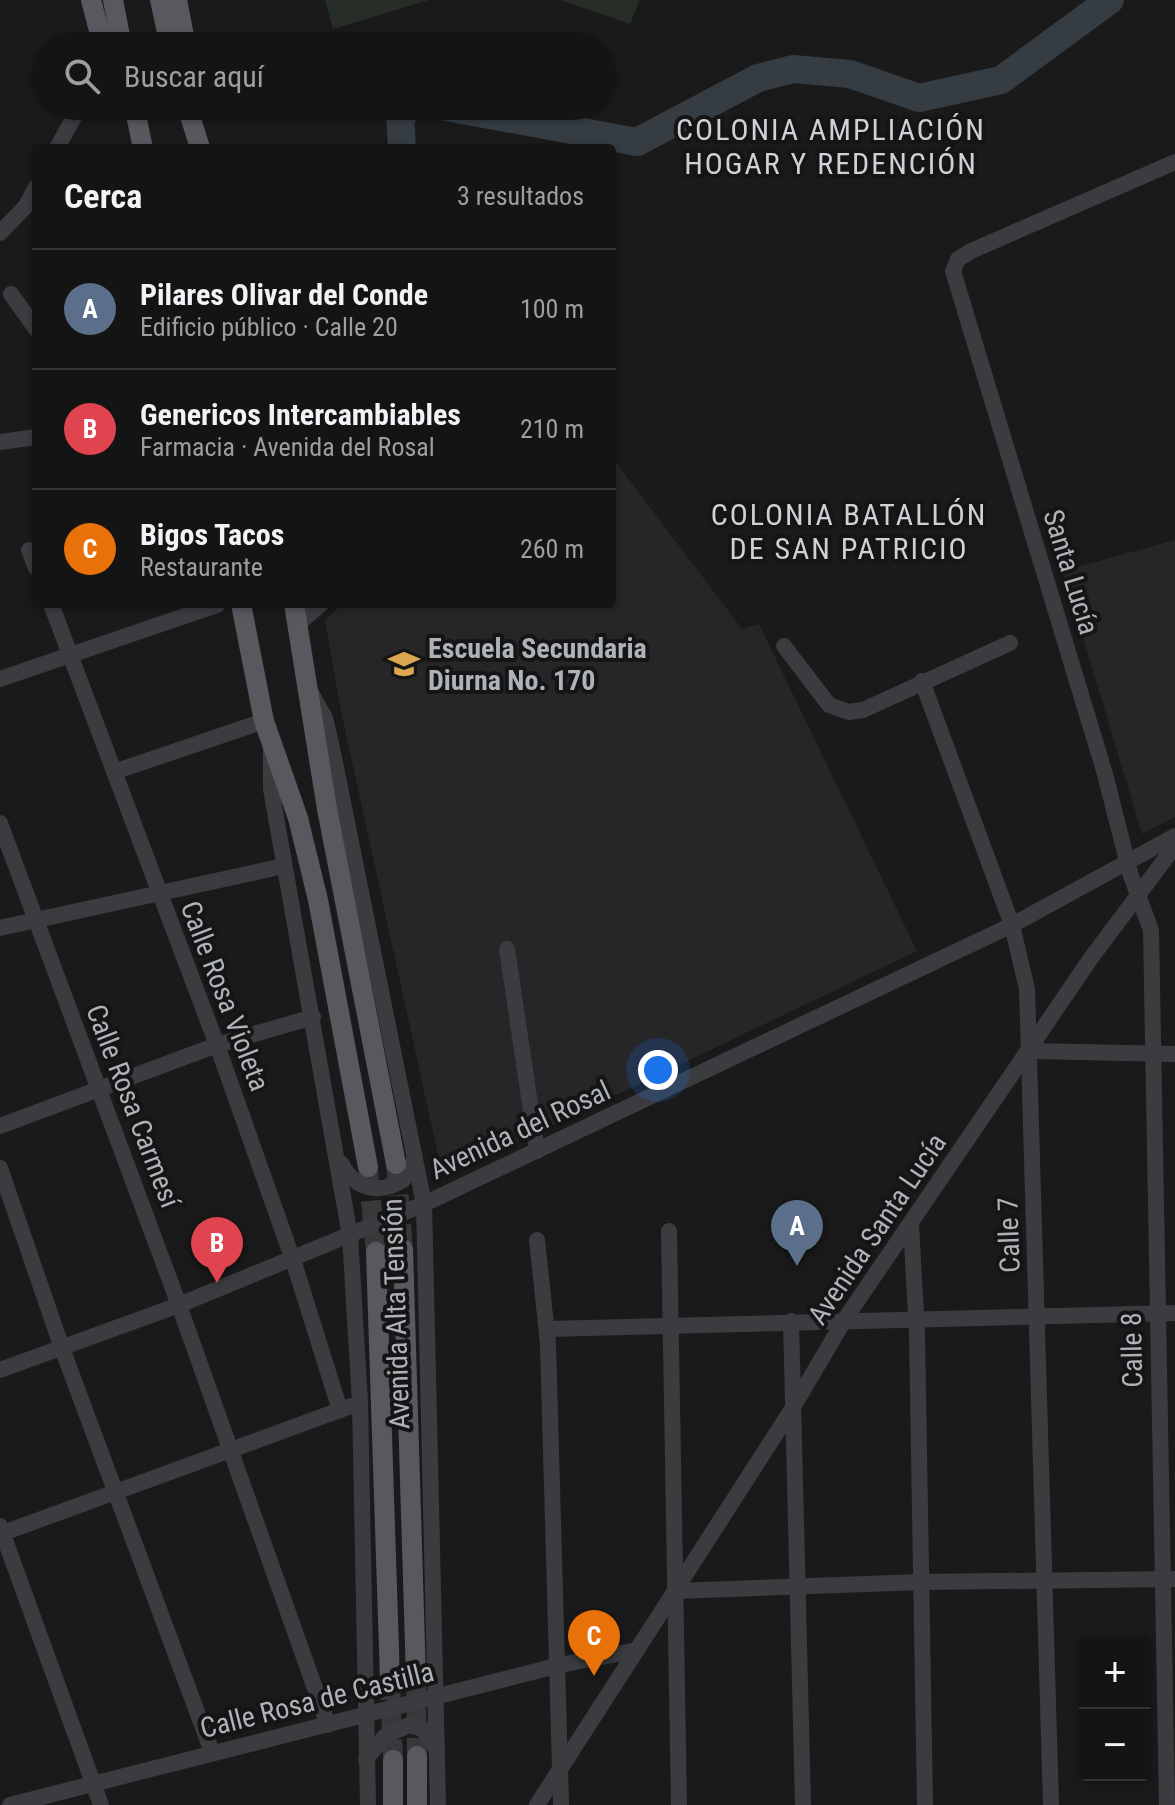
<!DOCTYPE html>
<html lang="es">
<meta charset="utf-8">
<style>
:root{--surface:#141414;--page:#1d1d1d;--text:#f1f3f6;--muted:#9d9ea0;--line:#333334;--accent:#dca751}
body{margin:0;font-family:"Roboto Condensed",sans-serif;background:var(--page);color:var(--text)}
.controls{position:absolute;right:24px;bottom:24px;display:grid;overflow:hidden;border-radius:8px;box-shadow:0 2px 6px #0004}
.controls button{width:72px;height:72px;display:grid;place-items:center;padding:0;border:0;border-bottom:2px solid var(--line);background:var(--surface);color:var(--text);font:40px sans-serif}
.you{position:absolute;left:658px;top:1070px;width:28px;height:28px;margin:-20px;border:6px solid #fff;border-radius:50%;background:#1a73e8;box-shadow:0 0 0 12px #1a73e833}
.badge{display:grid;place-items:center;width:52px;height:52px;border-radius:50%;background:var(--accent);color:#fff;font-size:26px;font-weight:700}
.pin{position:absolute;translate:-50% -66px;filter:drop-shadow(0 2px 4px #0008)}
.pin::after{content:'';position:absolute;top:42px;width:28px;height:24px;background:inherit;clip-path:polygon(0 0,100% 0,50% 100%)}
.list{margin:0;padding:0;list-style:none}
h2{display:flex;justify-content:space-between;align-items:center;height:104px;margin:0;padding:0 32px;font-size:34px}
h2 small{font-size:26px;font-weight:400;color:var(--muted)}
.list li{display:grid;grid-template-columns:52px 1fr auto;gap:24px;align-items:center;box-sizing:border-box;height:120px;padding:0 32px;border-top:2px solid var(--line)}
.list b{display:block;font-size:30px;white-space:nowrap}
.list p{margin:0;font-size:26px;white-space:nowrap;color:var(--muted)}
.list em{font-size:26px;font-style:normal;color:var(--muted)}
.icon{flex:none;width:44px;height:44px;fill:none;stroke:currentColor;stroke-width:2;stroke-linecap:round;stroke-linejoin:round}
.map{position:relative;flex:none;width:1175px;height:1805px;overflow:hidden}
.search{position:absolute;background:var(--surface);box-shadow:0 2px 6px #0004;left:32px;top:32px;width:584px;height:88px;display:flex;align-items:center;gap:20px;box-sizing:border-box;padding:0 28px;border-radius:44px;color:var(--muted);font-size:30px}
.panel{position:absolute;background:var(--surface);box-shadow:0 2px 6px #0004;left:32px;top:144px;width:584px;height:464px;border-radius:8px}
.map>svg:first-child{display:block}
</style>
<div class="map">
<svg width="1175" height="1805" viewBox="0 0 1175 1805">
<rect width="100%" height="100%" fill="#1a1a1b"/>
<g fill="#262628">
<polygon points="612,457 742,629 759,624 917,951 443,1178 341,711 325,621 341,604 612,604"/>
<polygon points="1175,540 1175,817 1142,834 1063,571"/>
</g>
<g fill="#262d27">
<polygon points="325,0 429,0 333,29"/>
<polygon points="560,0 640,0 630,24"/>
</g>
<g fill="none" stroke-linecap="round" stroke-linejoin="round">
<g stroke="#353d43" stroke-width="28">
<polyline points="441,106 637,142 758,78 793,69 850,74 919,98 1001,80 1110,0"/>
<polyline points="402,148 400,115 413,106"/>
</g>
<g stroke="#38383b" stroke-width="20" stroke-dasharray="20 10" stroke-linecap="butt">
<polyline points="396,1165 403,1249"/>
<polyline points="368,1171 376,1252"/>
<polyline points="416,1678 417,1756"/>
<polyline points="390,1680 393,1760"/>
</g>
<g stroke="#3b3c40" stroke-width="16">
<polyline points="57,148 80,106"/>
<polyline points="0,233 26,206 36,187"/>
<polyline points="11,294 36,329"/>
<polyline points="0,442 36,437"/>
<polyline points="29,550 36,568"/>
<polyline points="51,604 217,1045 293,1260 340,1410"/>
<polyline points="298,624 321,604"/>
<polyline points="784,646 829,705 849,712 863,710 1010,643"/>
<polyline points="0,679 217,605"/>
<polyline points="922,681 1012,925 1027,989 1051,1805"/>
<polyline points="311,693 325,718 331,743 424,1204 438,1805"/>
<polyline points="271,750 271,789 350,1236 360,1402 368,1805"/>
<polyline points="114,772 264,721"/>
<polyline points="0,823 179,1305 328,1725"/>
<polyline points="0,928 284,866"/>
<polyline points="507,949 537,1151"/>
<polyline points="1030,1051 1175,1054"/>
<polyline points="0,1126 217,1045 313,1017"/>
<path d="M 341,1163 C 354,1189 379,1195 403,1180 L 415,1159"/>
<polyline points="0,1168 62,1348 212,1752"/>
<polyline points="911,1224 917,1333 925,1805"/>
<polyline points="669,1231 679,1805"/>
<polyline points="537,1240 548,1344 561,1805"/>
<polyline points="791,1321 803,1805"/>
<polyline points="547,1329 1175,1313"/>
<polyline points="0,1370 179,1305 424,1204 1012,925 1175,836"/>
<polyline points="0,1526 101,1805"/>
<polyline points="3,1533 351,1406"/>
<polyline points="676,1591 922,1582 1175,1579"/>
<polyline points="366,1759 385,1736 409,1725 423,1729 437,1750"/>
<polyline points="10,1805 560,1665 637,1650"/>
<polyline points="537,1805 792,1409 845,1319 1091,958 1175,846"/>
<polyline points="1167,1805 1151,930 1130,873 1105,774 953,271 958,259 971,251 1175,162"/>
</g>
<g stroke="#58595f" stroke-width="20">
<polyline points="91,0 103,46"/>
<polyline points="113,0 122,46"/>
<polyline points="160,0 170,46"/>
<polyline points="177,0 186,46"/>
<polyline points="134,106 143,148"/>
<polyline points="187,106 200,148"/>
<polyline points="241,604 264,721 298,818 318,900 368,1167"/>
<polyline points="294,604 327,809 396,1164"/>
<polyline points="403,1249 416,1678"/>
<polyline points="376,1252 390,1680"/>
<polyline points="417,1756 417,1805"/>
<polyline points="393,1760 393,1805"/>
</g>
</g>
<defs>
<symbol id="school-bare" viewBox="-9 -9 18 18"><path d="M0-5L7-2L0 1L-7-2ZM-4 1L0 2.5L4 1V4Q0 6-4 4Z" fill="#dca751" stroke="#151516" stroke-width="2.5" paint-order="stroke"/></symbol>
</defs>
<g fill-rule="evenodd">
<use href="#school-bare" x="382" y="642" width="44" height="44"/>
</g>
<g text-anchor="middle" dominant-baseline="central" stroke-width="8" stroke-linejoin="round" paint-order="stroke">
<g font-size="28" fill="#aeb2b9" stroke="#151516">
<text transform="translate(1071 572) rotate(73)">Santa Lucía</text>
<text transform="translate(225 996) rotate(69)">Calle Rosa Violeta</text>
<text transform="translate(133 1106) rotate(69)">Calle Rosa Carmesí</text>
<text transform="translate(520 1130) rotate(-25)">Avenida del Rosal</text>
<text transform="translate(877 1229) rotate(-56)">Avenida Santa Lucía</text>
<text transform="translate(1009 1235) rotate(-92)">Calle 7</text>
<text transform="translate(396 1314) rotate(-92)">Avenida Alta Tensión</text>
<text transform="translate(1132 1350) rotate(-91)">Calle 8</text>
<text transform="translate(317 1700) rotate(-14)">Calle Rosa de Castilla</text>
</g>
<g font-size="28" font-weight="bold" fill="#aeb2b9" stroke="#151516" text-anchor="start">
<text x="428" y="648">Escuela Secundaria<tspan x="428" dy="32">Diurna No. 170</tspan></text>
</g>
<g font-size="30" letter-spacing="2" fill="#ced1d6" stroke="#151516">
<text x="831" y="129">COLONIA AMPLIACIÓN<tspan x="831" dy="34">HOGAR Y REDENCIÓN</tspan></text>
<text x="849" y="514">COLONIA BATALLÓN<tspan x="849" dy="34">DE SAN PATRICIO</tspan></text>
</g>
</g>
</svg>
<div class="controls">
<button>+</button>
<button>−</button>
</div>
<div class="you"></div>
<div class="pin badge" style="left:797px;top:1266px;background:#5c6f8a">A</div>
<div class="pin badge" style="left:217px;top:1283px;background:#e0444e">B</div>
<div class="pin badge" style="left:594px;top:1676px;background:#e8710a">C</div>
<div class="search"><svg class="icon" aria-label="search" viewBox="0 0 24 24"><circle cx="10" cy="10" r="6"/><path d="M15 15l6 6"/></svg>Buscar aquí</div>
<section class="panel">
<h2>Cerca<small>3 resultados</small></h2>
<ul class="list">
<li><span class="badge" style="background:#5c6f8a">A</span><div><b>Pilares Olivar del Conde</b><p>Edificio público · Calle 20</p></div><em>100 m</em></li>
<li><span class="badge" style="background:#e0444e">B</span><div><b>Genericos Intercambiables</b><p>Farmacia · Avenida del Rosal</p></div><em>210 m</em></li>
<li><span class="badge" style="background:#e8710a">C</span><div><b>Bigos Tacos</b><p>Restaurante</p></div><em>260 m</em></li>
</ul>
</section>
</div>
